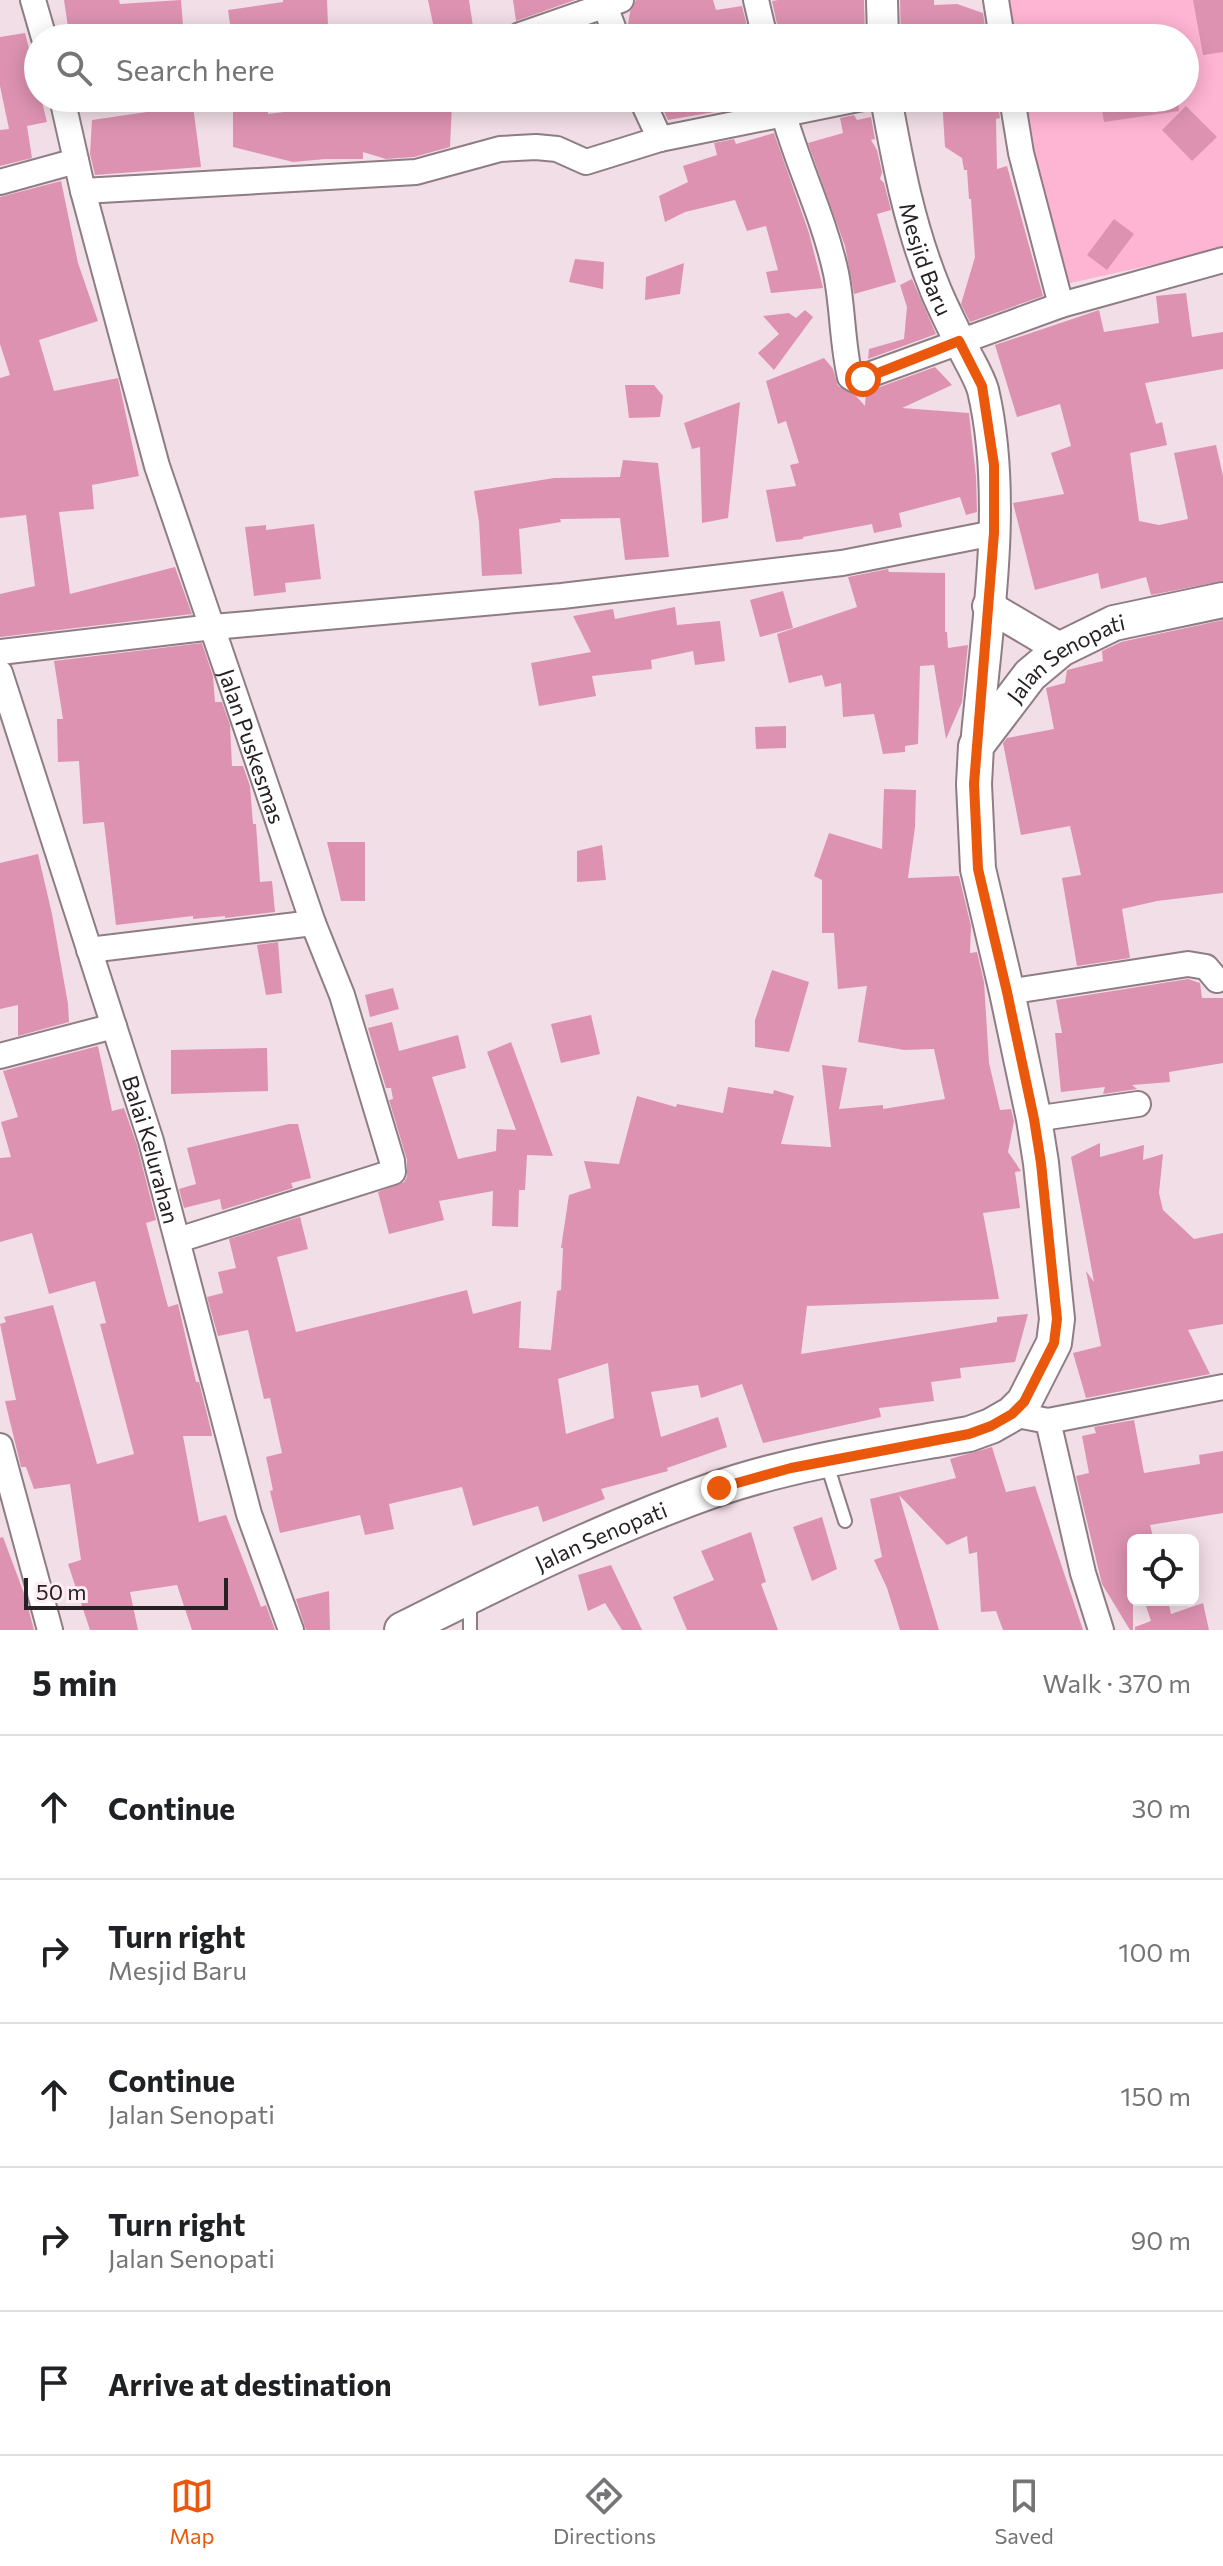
<!DOCTYPE html>
<meta charset="utf-8">
<style>
:root{--surface:#fff;--page:#f6f6f6;--text:#202124;--muted:#757577;--line:#e0e0e0;--accent:#ea580c}
body{margin:0;font-family:Commissioner,sans-serif;background:var(--page);color:var(--text)}
.controls{position:absolute;right:24px;bottom:24px;display:grid;overflow:hidden;border-radius:12px;box-shadow:0 4px 20px #0003}
.controls button{width:72px;height:72px;display:grid;place-items:center;padding:0;border:0;border-bottom:2px solid var(--line);background:var(--surface);color:var(--text);font:40px sans-serif}
.scale{position:absolute;left:24px;bottom:20px;width:204px;box-sizing:border-box;padding-left:8px;border:4px solid #282124;border-top:0;font-size:22px;line-height:28px;white-space:nowrap;color:#282124;-webkit-text-stroke:6px #fdedf3;paint-order:stroke}
.stop{position:absolute;width:24px;height:24px;margin:-18px;border:6px solid #ea580c;border-radius:50%;background:#fff}
.stop.end{background:#ea580c;border-color:#fff;box-shadow:0 2px 8px #0008}
.list{margin:0;padding:0;list-style:none}
h2{display:flex;justify-content:space-between;align-items:center;height:104px;margin:0;padding:0 32px;font-size:34px}
h2 small{font-size:26px;font-weight:400;color:var(--muted)}
.list li{display:grid;grid-template-columns:52px 1fr auto;gap:24px;align-items:center;box-sizing:border-box;height:144px;padding:0 32px;border-top:2px solid var(--line)}
.list b{display:block;font-size:30px;white-space:nowrap}
.list p{margin:0;font-size:26px;white-space:nowrap;color:var(--muted)}
.list em{font-size:26px;font-style:normal;color:var(--muted)}
.icon{flex:none;width:44px;height:44px;fill:none;stroke:currentColor;stroke-width:2;stroke-linecap:round;stroke-linejoin:round}
.map{position:relative;flex:none;width:1223px;height:1630px;overflow:hidden}
.search{position:absolute;background:var(--surface);box-shadow:0 4px 20px #0003;left:24px;right:24px;top:24px;height:88px;display:flex;align-items:center;gap:20px;box-sizing:border-box;padding:0 28px;border-radius:44px;color:var(--muted);font-size:30px}
.sheet{height:824px;background:var(--surface)}
nav{display:flex;justify-content:space-around;align-items:center;box-sizing:border-box;height:112px;border-top:2px solid var(--line);background:var(--surface);font-size:22px;color:var(--muted)}
nav a{display:grid;justify-items:center;gap:4px}
nav .on{color:var(--accent)}
.map>svg:first-child{display:block}
</style>
<div class="map">
<svg width="1223" height="1630" viewBox="0 0 1223 1630">
<rect width="100%" height="100%" fill="#f2dee6"/>
<polygon fill="#feb4d3" points="1001,0 1223,0 1223,249 1048,288 1017,98 1185,98 1185,38 1007,38"/>
<g fill="#dd92b2" fill-rule="evenodd">
<polygon points="64,0 119,0 120,4 181,0 184,38 91,38 93,24 68,27"/>
<polygon points="283,0 327,0 328,26 287,38 232,38 228,10 283,2"/>
<polygon points="428,0 469,0 474,33 436,38"/>
<polygon points="513,0 575,0 516,21"/>
<polygon points="636,0 713,0 716,10 742,6 750,38 632,38 628,25 630,12"/>
<polygon points="778,0 864,0 865,38 833,38 832,31 800,38 780,38 772,1"/>
<polygon points="900,0 934,0 934,5 957,4 983,13 987,38 901,38"/>
<polygon points="1193,0 1223,0 1223,52 1203,55"/>
<polygon points="25,33 38,84 38,98 41,98 47,122 27,126 32,158 0,166 0,130 9,129 0,86 0,37"/>
<polygon points="153,98 192,98 201,167 95,175 90,154 92,120 154,111"/>
<polygon points="233,98 268,98 268,114 326,107 324,98 397,98 398,106 452,104 450,147 414,157 386,159 363,152 363,159 325,159 293,162 233,147"/>
<polygon points="658,98 725,98 726,110 668,120"/>
<polygon points="942,98 990,98 999,112 1000,118 996,119 997,169 1007,166 1043,296 970,322 961,304 975,257 971,199 969,199 967,170 964,170 962,158 945,147"/>
<polygon points="1100,98 1178,98 1179,111 1104,122"/>
<polygon points="1186,106 1217,137 1192,161 1162,130"/>
<polygon points="854,115 857,120 871,117 875,139 871,140 877,150 882,172 880,179 884,183 891,210 877,214 896,282 854,294 845,246 808,143 843,133 840,118"/>
<polygon points="774,133 809,233 823,288 771,293 766,272 778,270 766,226 747,231 735,200 685,212 665,222 659,196 688,182 683,166 717,155 714,143 734,139 736,144"/>
<polygon points="61,181 78,263 98,321 39,340 54,391 118,378 139,476 92,485 94,509 59,512 70,594 175,567 192,614 0,637 0,594 35,586 26,515 0,518 0,378 10,375 0,344 0,197"/>
<polygon points="1114,219 1134,234 1107,270 1087,255"/>
<polygon points="575,259 604,262 603,289 569,282"/>
<polygon points="684,263 680,294 645,300 646,277"/>
<polygon points="912,279 936,334 868,359 869,349 904,339 907,307 900,285"/>
<polygon points="1186,293 1192,337 1223,332 1223,369 1145,383 1156,424 1162,422 1167,445 1130,453 1139,521 1159,525 1188,519 1174,453 1216,445 1223,476 1223,581 1151,595 1146,577 1101,589 1098,573 1035,590 1013,503 1064,494 1051,453 1071,446 1060,404 1017,417 995,345 1099,310 1104,332 1159,323 1156,296"/>
<polygon points="805,310 813,317 774,370 758,353 779,334 763,316 789,313 796,318"/>
<polygon points="824,358 833,369 838,386 855,395 865,406 866,392 935,367 952,385 902,408 969,413 976,477 977,512 966,515 960,497 899,513 902,527 874,533 872,524 803,537 803,539 776,542 766,490 796,486 790,465 799,463 786,421 778,424 766,381"/>
<polygon points="625,385 654,385 663,396 660,417 629,418"/>
<polygon points="740,402 728,518 702,523 700,447 692,449 684,423"/>
<polygon points="623,460 658,463 669,557 625,560 620,518 560,519 561,522 519,529 522,574 482,576 479,522 474,491 554,478 620,477"/>
<polygon points="314,524 321,579 285,583 286,592 254,596 245,527 266,525 266,530"/>
<polygon points="888,569 889,572 945,573 945,632 947,632 948,648 968,645 962,702 946,739 934,665 920,666 918,744 905,746 905,752 883,754 874,714 843,717 841,683 825,687 822,675 789,683 777,634 857,607 848,577"/>
<polygon points="783,591 793,628 760,637 750,600"/>
<polygon points="675,607 677,625 720,621 725,661 695,665 693,651 651,660 652,669 592,676 596,696 539,706 531,663 591,652 573,616 613,609 615,619"/>
<polygon points="1223,620 1223,893 1157,901 1122,909 1130,958 1077,966 1062,878 1081,875 1070,826 1021,835 1003,743 1007,738 1054,729 1046,688 1065,683 1067,670 1103,661 1102,651 1121,642"/>
<polygon points="202,643 213,676 215,702 222,702 230,725 232,766 243,766 250,786 253,824 256,824 260,882 272,881 275,912 225,918 225,916 193,919 193,916 116,925 104,822 83,824 79,761 58,762 57,719 63,719 54,661"/>
<polygon points="786,726 786,748 756,749 755,727"/>
<path d="M 884,789 L 916,790 L 915,827 L 908,878 L 959,876 L 971,926 L 970,953 L 977,952 L 984,982 L 989,1063 L 1000,1110 L 1011,1109 L 1014,1121 L 1008,1152 L 1021,1171 L 1015,1172 L 1020,1208 L 983,1213 L 999,1299 L 807,1306 L 801,1354 L 997,1322 L 997,1317 L 1028,1314 L 1015,1362 L 960,1368 L 961,1378 L 931,1382 L 934,1401 L 879,1408 L 881,1417 L 763,1443 L 742,1384 L 701,1398 L 698,1385 L 651,1392 L 661,1437 L 718,1417 L 727,1447 L 667,1468 L 668,1471 L 601,1489 L 605,1499 L 543,1522 L 538,1506 L 473,1526 L 462,1487 L 389,1504 L 394,1529 L 365,1535 L 360,1515 L 280,1533 L 270,1491 L 273,1490 L 266,1457 L 282,1453 L 270,1398 L 264,1399 L 248,1330 L 218,1336 L 207,1297 L 223,1293 L 218,1272 L 236,1268 L 229,1239 L 300,1217 L 308,1249 L 277,1257 L 296,1332 L 467,1290 L 473,1314 L 521,1301 L 519,1348 L 551,1350 L 557,1291 L 561,1290 L 563,1248 L 561,1248 L 569,1195 L 591,1188 L 584,1161 L 619,1164 L 637,1096 L 676,1107 L 677,1104 L 723,1113 L 728,1087 L 773,1094 L 774,1090 L 794,1096 L 781,1144 L 831,1147 L 822,1065 L 847,1068 L 839,1109 L 883,1105 L 883,1109 L 945,1099 L 934,1049 L 904,1050 L 858,1042 L 867,986 L 838,989 L 834,933 L 822,933 L 822,880 L 814,876 L 829,833 L 882,849 ZM 608,1363 L 614,1418 L 566,1434 L 558,1379 Z"/>
<polygon points="327,842 365,842 365,901 341,901"/>
<polygon points="602,845 606,880 577,882 577,851"/>
<polygon points="38,854 52,914 68,1004 69,1022 18,1036 18,1005 0,1009 0,863"/>
<polygon points="278,942 282,993 266,995 257,945"/>
<polygon points="772,970 809,982 789,1052 755,1047 755,1020"/>
<polygon points="1188,979 1200,983 1202,998 1223,998 1223,1063 1169,1072 1170,1082 1132,1085 1137,1089 1103,1094 1105,1087 1061,1092 1055,1033 1062,1033 1056,1000"/>
<polygon points="393,988 399,1009 370,1017 365,995"/>
<polygon points="591,1015 600,1054 561,1063 551,1024"/>
<polygon points="392,1022 399,1051 458,1035 466,1068 432,1077 458,1159 496,1151 497,1129 516,1130 487,1052 511,1042 553,1156 527,1155 525,1190 519,1190 518,1227 492,1226 493,1191 439,1201 444,1220 389,1234 378,1192 404,1182 407,1177 407,1160 389,1100 393,1099 391,1088 386,1088 368,1028"/>
<polygon points="98,1046 112,1111 124,1108 137,1145 156,1220 146,1223 168,1307 178,1304 196,1382 199,1382 211,1430 212,1436 183,1436 199,1522 226,1515 261,1607 266,1605 275,1630 192,1630 177,1585 130,1592 138,1630 90,1630 68,1564 81,1560 70,1484 34,1489 26,1467 21,1467 5,1401 16,1400 0,1324 6,1322 4,1317 53,1305 97,1464 134,1454 100,1324 106,1323 95,1281 49,1294 32,1233 0,1242 0,1158 11,1157 1,1122 18,1117 3,1071"/>
<polygon points="267,1048 268,1091 171,1094 171,1050"/>
<polygon points="289,1124 298,1124 311,1178 291,1183 293,1188 222,1210 220,1199 184,1208 179,1189 196,1184 187,1148"/>
<polygon points="1100,1143 1100,1157 1144,1145 1143,1160 1163,1154 1159,1193 1163,1210 1194,1239 1223,1233 1223,1324 1188,1330 1210,1374 1086,1398 1073,1353 1101,1346 1086,1271 1094,1282 1071,1157"/>
<polygon points="1134,1420 1144,1473 1200,1464 1199,1455 1223,1451 1223,1513 1150,1525 1154,1540 1133,1540 1133,1630 1130,1630 1102,1584 1076,1476 1089,1473 1082,1436 1096,1433 1094,1427"/>
<polygon points="992,1447 1006,1492 1035,1486 1083,1630 1003,1630 996,1611 981,1612 977,1552 969,1554 967,1536 947,1545 899,1495 939,1630 900,1630 887,1588 874,1560 882,1557 870,1499 956,1478 950,1459"/>
<polygon points="822,1517 837,1569 812,1581 793,1527"/>
<polygon points="751,1532 766,1582 761,1584 778,1630 687,1630 673,1597 714,1580 701,1551"/>
<polygon points="3,1537 25,1596 34,1630 0,1630 0,1538"/>
<polygon points="611,1565 642,1630 622,1630 605,1603 588,1611 578,1575"/>
<polygon points="329,1591 330,1630 306,1630 296,1599"/>
<polygon points="1144,1600 1168,1600 1171,1614 1203,1603 1209,1630 1135,1630 1135,1627 1151,1621"/>
</g>
<g fill="none" stroke-linecap="round" stroke-linejoin="round">
<defs>
<g id="service">
<polyline points="826,1461 845,1521"/>
<polyline points="470,1630 470,1598"/>
</g>
<g id="minor">
<polyline points="33,0 44,38"/>
<polyline points="756,0 765,38"/>
<polyline points="996,0 1002,38"/>
<polyline points="605,6 617,38"/>
<polyline points="520,35 621,0"/>
<path id="s1" d="M 62,98 L 83,191 L 157,466 L 313,923 L 342,995 L 392,1161 L 393,1172 L 178,1240"/>
<polyline points="641,98 660,139"/>
<path d="M 779,98 C 794,158 823,213 836,273 C 843,308 842,343 850,377 L 855,380 L 1061,305 L 1223,260"/>
<polyline points="1012,98 1021,153 1061,305"/>
<polyline points="0,182 76,161"/>
<polyline points="83,191 416,172 500,149 536,147 557,149 586,162 660,139 863,98"/>
<polyline points="0,652 213,627 562,596 842,563 994,533"/>
<path id="s2" d="M 0,673 L 151,1141 L 249,1514 L 291,1630"/>
<polyline points="89,950 313,923"/>
<polyline points="1007,992 1188,964 1206,967 1217,980"/>
<polyline points="0,1056 114,1026"/>
<polyline points="1034,1119 1138,1104"/>
<polyline points="1012,1414 1048,1421 1223,1387"/>
<polyline points="1048,1421 1083,1573 1101,1630"/>
<polyline points="0,1446 50,1630"/>
</g>
<g id="tertiary">
<polyline points="882,0 883,38"/>
<path id="s3" d="M 886,98 C 898,165 910,228 936,291 C 945,312 955,332 965,352 C 971,364 979,377 983,390 C 1009,501 986,632 976,746"/>
<polyline points="988,606 1061,649"/>
</g>
<g id="secondary">
<path id="s4" d="M 402,1630 C 505,1578 610,1526 719,1488 C 799,1461 886,1449 969,1434 L 991,1426 L 1012,1414 L 1024,1402 L 1054,1343 L 1057,1319 L 1041,1163 L 1034,1119 L 1007,992 L 978,869 L 974,784 L 976,746 L 1030,675 L 1061,649 L 1114,623 L 1223,600"/>
</g>
</defs>
<use href="#service" stroke="#8e7d83" stroke-width="16"/>
<use href="#minor" stroke="#8e7d83" stroke-width="28"/>
<use href="#tertiary" stroke="#8e7d83" stroke-width="34"/>
<use href="#secondary" stroke="#8e7d83" stroke-width="38"/>
<use href="#service" stroke="#fff" stroke-width="12"/>
<use href="#minor" stroke="#fff" stroke-width="24"/>
<use href="#tertiary" stroke="#fff" stroke-width="30"/>
<use href="#secondary" stroke="#fff" stroke-width="34"/>
</g>
<g fill="none" stroke-linecap="round" stroke-linejoin="round">
<polyline stroke="#ea580c" stroke-width="10" points="719,1488 791,1468 969,1434 991,1426 1012,1414 1024,1402 1054,1343 1057,1319 1041,1163 1034,1119 1007,992 978,869 974,784 994,533 994,465 982,386 959,341 863,379"/>
</g>
<g text-anchor="middle" dominant-baseline="central" stroke-width="6" stroke-linejoin="round" paint-order="stroke">
<g font-size="22" fill="#282124" stroke="#fdedf3">
<text stroke="none"><textPath href="#s3" startOffset="166">Mesjid Baru</textPath></text>
<text stroke="none"><textPath href="#s4" startOffset="1468">Jalan Senopati</textPath></text>
<text stroke="none"><textPath href="#s1" startOffset="676">Jalan Puskesmas</textPath></text>
<text stroke="none"><textPath href="#s2" startOffset="500">Balai Kelurahan</textPath></text>
<text stroke="none"><textPath href="#s4" startOffset="220">Jalan Senopati</textPath></text>
</g>
</g>
</svg>
<div class="controls">
<button><svg class="icon" aria-label="locate" viewBox="0 0 24 24"><circle cx="12" cy="12" r="6"/><path d="M12 2v4M12 18v4M2 12h4M18 12h4"/></svg></button>
</div>
<div class="scale">50 m</div>
<div class="stop" style="left:863px;top:379px"></div>
<div class="stop end" style="left:719px;top:1488px"></div>
<div class="search"><svg class="icon" aria-label="search" viewBox="0 0 24 24"><circle cx="10" cy="10" r="6"/><path d="M15 15l6 6"/></svg>Search here</div>
</div>
<section class="sheet">
<h2>5 min<small>Walk · 370 m</small></h2>
<ul class="list">
<li><svg class="icon" aria-label="ahead" viewBox="0 0 24 24"><path d="M12 20V5M6 11l6-6 6 6"/></svg><div><b>Continue</b></div><em>30 m</em></li>
<li><svg class="icon" aria-label="right" viewBox="0 0 24 24"><path d="M7 20v-9h11M14 6l5 5-5 5"/></svg><div><b>Turn right</b><p>Mesjid Baru</p></div><em>100 m</em></li>
<li><svg class="icon" aria-label="ahead" viewBox="0 0 24 24"><path d="M12 20V5M6 11l6-6 6 6"/></svg><div><b>Continue</b><p>Jalan Senopati</p></div><em>150 m</em></li>
<li><svg class="icon" aria-label="right" viewBox="0 0 24 24"><path d="M7 20v-9h11M14 6l5 5-5 5"/></svg><div><b>Turn right</b><p>Jalan Senopati</p></div><em>90 m</em></li>
<li><svg class="icon" aria-label="arrive" viewBox="0 0 24 24"><path d="M6 21V4h12l-3 4 3 4H6"/></svg><div><b>Arrive at destination</b></div></li>
</ul>
</section>
<nav>
<a class="on"><svg class="icon" aria-label="map" viewBox="0 0 24 24"><path d="M3 6l6-2 6 2 6-2v14l-6 2-6-2-6 2zM9 4v14M15 6v14"/></svg>Map</a>
<a><svg class="icon" aria-label="directions" viewBox="0 0 24 24"><path d="M12 3l9 9-9 9-9-9zM9 14v-3h6M13 9l2 2-2 2"/></svg>Directions</a>
<a><svg class="icon" aria-label="saved" viewBox="0 0 24 24"><path d="M7 4h10v16l-5-4-5 4z"/></svg>Saved</a>
</nav>
